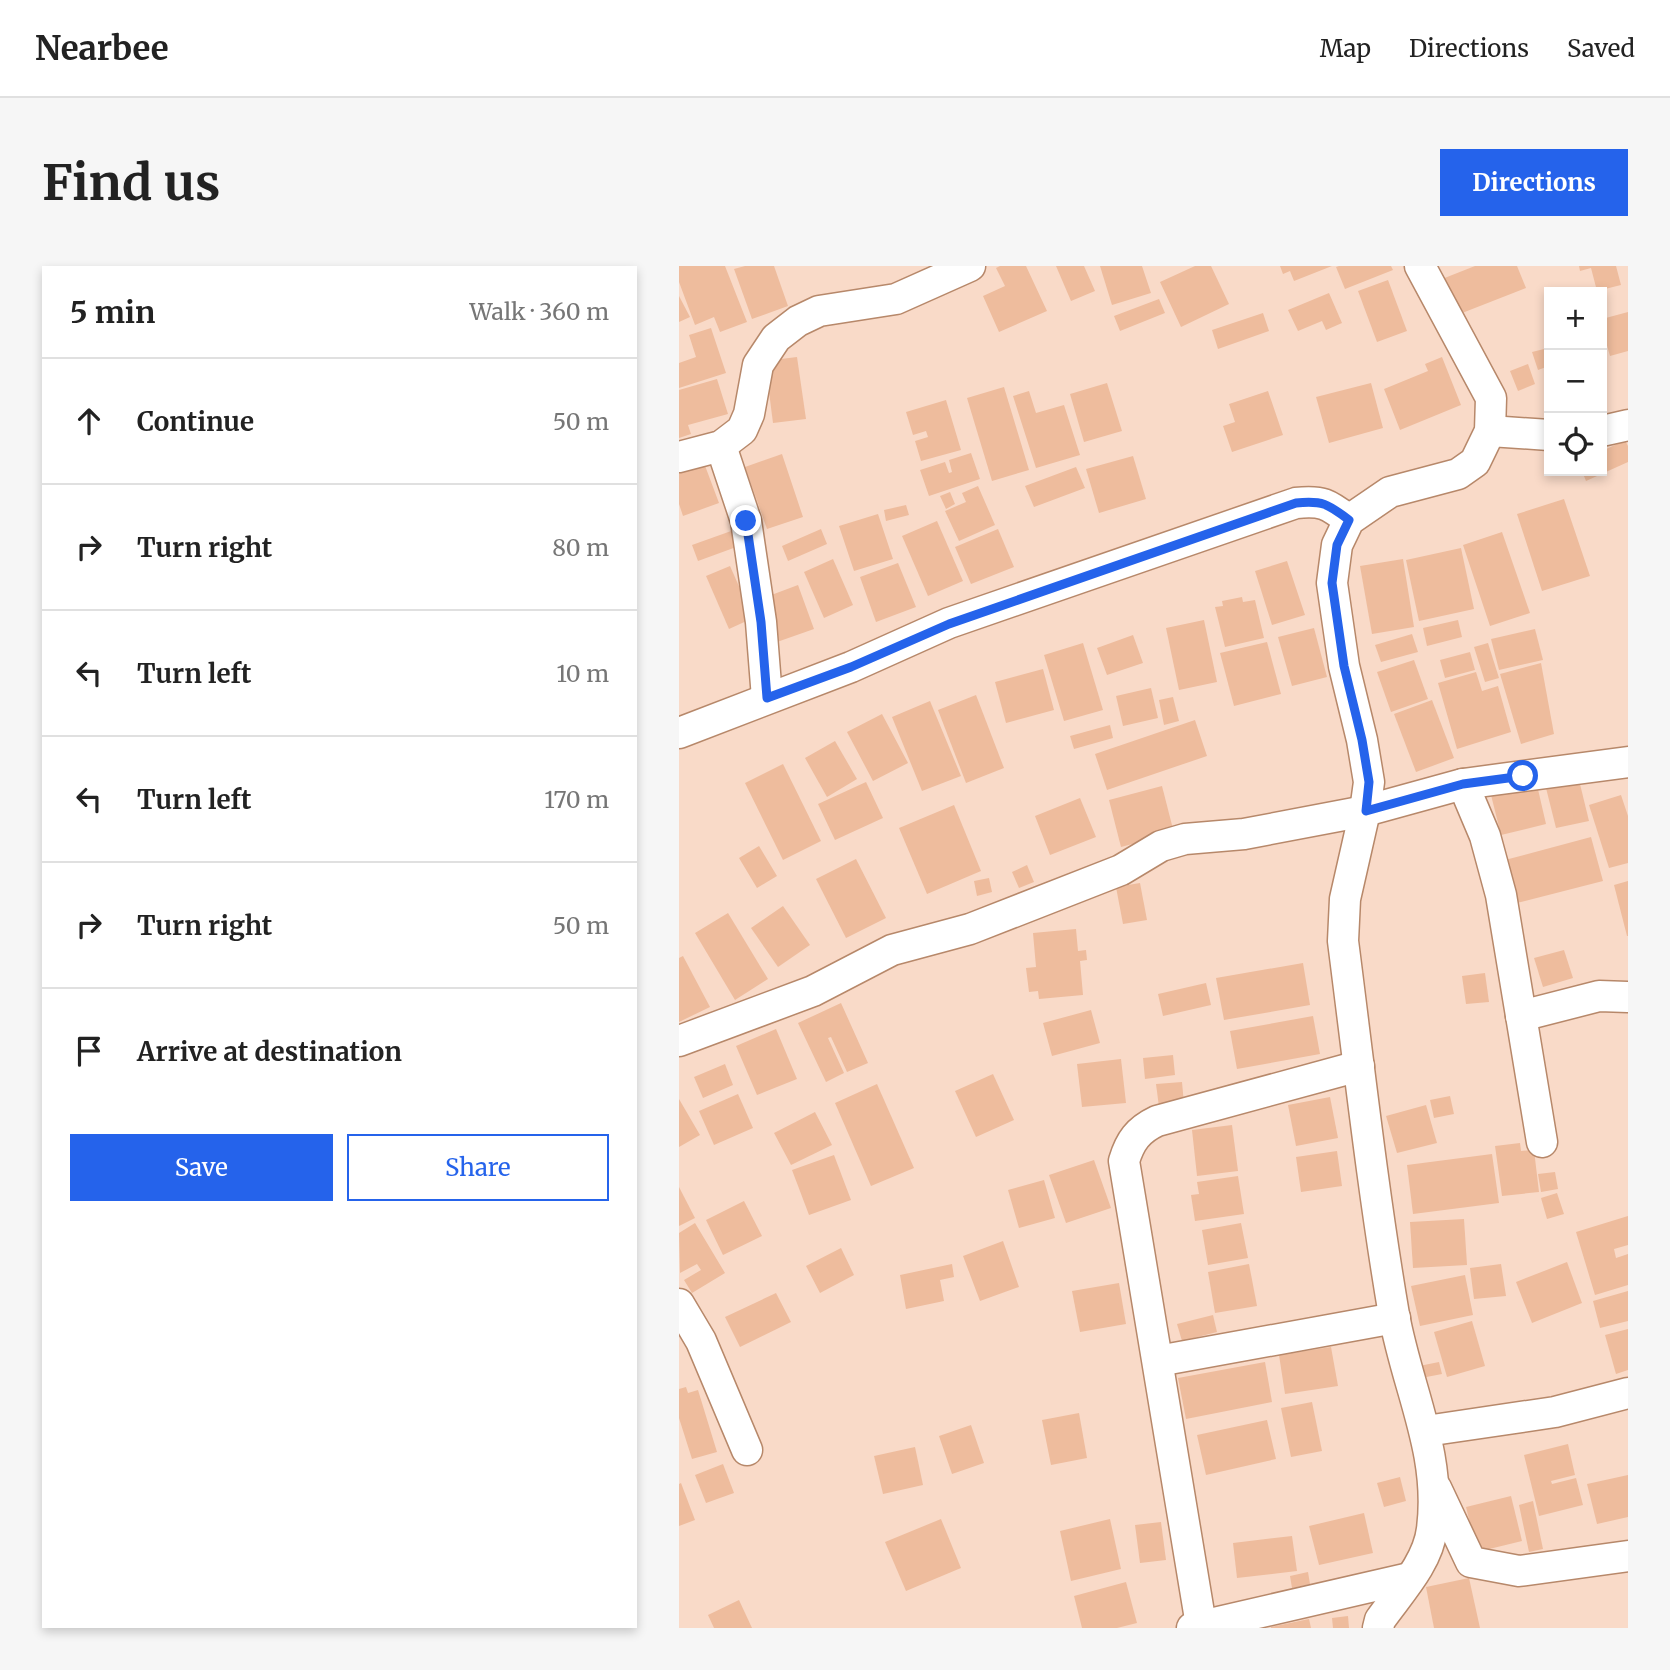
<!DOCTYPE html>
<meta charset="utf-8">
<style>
:root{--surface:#fff;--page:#f6f6f6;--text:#222;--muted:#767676;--line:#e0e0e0;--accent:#2563eb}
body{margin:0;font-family:Merriweather,serif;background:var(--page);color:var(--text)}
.controls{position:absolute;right:21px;top:21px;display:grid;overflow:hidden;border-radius:0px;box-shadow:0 4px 10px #0003}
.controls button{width:63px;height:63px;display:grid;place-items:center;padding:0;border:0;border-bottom:2px solid var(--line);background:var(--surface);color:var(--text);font:35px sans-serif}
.stop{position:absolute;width:21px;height:21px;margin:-16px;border:5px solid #2563eb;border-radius:50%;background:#fff}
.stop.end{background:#2563eb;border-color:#fff;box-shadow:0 2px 7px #0008}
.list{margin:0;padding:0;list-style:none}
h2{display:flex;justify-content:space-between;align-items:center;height:91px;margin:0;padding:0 28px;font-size:30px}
h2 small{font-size:23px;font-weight:400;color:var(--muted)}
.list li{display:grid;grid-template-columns:46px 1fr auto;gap:21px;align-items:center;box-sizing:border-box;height:126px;padding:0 28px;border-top:2px solid var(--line)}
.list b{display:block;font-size:26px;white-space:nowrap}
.list em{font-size:23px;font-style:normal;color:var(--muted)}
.actions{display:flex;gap:14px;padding:21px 28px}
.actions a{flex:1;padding:16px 0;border:2px solid var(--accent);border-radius:0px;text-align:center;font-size:24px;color:var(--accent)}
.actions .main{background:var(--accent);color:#fff}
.icon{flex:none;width:38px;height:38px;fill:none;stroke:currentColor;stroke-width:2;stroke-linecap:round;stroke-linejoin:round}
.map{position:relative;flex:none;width:949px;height:1362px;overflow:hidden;border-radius:0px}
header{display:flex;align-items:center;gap:42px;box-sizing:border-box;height:98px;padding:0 35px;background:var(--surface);border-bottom:2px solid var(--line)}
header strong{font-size:33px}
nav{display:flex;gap:38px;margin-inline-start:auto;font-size:24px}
.intro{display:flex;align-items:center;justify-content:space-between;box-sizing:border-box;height:168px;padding:0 42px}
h1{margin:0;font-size:49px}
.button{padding:18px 32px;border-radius:0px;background:var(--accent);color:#fff;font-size:24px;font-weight:700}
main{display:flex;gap:42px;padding:0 42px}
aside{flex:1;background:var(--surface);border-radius:0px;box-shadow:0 4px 10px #0003}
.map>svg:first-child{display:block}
</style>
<header>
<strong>Nearbee</strong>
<nav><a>Map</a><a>Directions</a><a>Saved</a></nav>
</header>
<div class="intro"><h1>Find us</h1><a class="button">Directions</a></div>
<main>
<aside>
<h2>5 min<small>Walk · 360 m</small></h2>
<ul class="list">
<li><svg class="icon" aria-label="ahead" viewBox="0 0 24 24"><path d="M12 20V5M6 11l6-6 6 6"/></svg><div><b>Continue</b></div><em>50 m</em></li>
<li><svg class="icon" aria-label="right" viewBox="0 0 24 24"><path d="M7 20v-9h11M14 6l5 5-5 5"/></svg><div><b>Turn right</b></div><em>80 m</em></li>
<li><svg class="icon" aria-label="left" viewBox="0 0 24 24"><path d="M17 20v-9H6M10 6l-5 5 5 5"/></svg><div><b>Turn left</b></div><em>10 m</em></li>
<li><svg class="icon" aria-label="left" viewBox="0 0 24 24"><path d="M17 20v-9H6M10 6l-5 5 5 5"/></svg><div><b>Turn left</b></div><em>170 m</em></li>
<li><svg class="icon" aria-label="right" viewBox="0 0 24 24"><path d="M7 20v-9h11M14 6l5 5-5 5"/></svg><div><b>Turn right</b></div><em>50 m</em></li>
<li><svg class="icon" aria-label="arrive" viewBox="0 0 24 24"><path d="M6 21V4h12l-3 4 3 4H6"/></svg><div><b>Arrive at destination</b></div></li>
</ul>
<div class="actions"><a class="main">Save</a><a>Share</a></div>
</aside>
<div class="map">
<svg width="949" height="1362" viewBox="0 0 949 1362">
<rect width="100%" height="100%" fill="#f9dac8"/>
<g fill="#eebc9d">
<polygon points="0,0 46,0 68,56 41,66 35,51 16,59 0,16"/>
<polygon points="66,0 95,0 109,40 73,53 55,3"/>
<polygon points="321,0 347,0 368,45 320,66 304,30 326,20 317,2"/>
<polygon points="377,0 405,0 416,25 392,35"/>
<polygon points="421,0 463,0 472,27 433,39"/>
<polygon points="516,0 532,0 550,38 502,61 481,16"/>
<polygon points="601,0 653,0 615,15 611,5 604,8"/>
<polygon points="660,0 712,0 714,4 666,23 657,1"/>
<polygon points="796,0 838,0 847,22 778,49 763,13"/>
<polygon points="900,0 937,0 942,19 918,25 912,2 901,5"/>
<polygon points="709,14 728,65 698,76 679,25"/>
<polygon points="650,27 663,57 647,64 643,55 619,65 609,44"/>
<polygon points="0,30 11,51 0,56"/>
<polygon points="480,33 486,47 441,65 435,50"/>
<polygon points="949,46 949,85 931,90 923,62 923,53"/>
<polygon points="584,47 590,65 539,83 533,64"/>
<polygon points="32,62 47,107 0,122 0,97 17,91 10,69"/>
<polygon points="865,83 870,100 859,104 853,86"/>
<polygon points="118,91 127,153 94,157 86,95"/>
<polygon points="763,91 782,139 721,164 705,123 749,105 746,98"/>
<polygon points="849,98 856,118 839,125 831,105"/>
<polygon points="38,113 49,148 9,159 12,168 0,172 0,124"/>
<polygon points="428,117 443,165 405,176 391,128"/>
<polygon points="692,117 704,162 650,177 637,131"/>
<polygon points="325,121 350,204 313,215 288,132"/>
<polygon points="350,125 357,147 385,139 401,189 357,202 334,130"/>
<polygon points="589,125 604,169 553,186 544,160 556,156 550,138"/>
<polygon points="267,134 282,184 242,195 236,175 249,171 247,165 234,169 227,146"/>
<polygon points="944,170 949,180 949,196 907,215 903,205 923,205 923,185 938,178 936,173"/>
<polygon points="292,187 301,213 250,230 241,204 266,196 270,207 273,206 270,194"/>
<polygon points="103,188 124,251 88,263 66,201"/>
<polygon points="454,190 467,233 420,247 407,203"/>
<polygon points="25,197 40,237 4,250 0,238 0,206"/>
<polygon points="397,201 406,222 355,241 346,220"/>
<polygon points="299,220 316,259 280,275 266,245 287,236 283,227"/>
<polygon points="271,226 276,238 267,243 261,230"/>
<polygon points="885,233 911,310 863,325 838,248"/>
<polygon points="227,239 230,249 207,255 205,244"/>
<polygon points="199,248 214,293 175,305 160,260"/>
<polygon points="258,255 284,315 249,330 223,270"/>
<polygon points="142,263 148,278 109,295 103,280"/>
<polygon points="319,263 335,301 292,318 276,281"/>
<polygon points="55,264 60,280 19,295 13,279"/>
<polygon points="823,266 851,347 811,360 784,279"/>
<polygon points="782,282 795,343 740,355 727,294"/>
<polygon points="154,293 174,339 145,352 125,306"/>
<polygon points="724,293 735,361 693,368 681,300"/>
<polygon points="608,295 626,349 593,359 576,305"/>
<polygon points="219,297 237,341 197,356 181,311"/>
<polygon points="51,300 74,352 50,363 27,310"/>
<polygon points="119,319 135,363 98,376 82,333"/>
<polygon points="563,331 564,336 576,334 585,372 546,381 536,341 544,340 543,335"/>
<polygon points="525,354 538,416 500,424 487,362"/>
<polygon points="779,354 783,371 748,380 744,362"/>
<polygon points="635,362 648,411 613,420 599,371"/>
<polygon points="856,363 864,394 820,404 812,373"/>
<polygon points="733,368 739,386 702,396 696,379"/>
<polygon points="454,369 464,397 428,409 418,382"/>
<polygon points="588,376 602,428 555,440 541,387"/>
<polygon points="404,377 424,444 385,455 365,389"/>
<polygon points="809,377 820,412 806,416 795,381"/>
<polygon points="791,386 796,404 766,412 761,394"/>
<polygon points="735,394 749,433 712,446 698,406"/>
<polygon points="862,397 875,468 842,478 821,408"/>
<polygon points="364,403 375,444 327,457 316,416"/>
<polygon points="797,406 803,425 819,420 832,466 778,483 759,417"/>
<polygon points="472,422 479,452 444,460 437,430"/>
<polygon points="297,429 325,502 287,517 259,444"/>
<polygon points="494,431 500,455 485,459 480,434"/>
<polygon points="753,434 775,492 737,506 715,448"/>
<polygon points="251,435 282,510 243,525 213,451"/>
<polygon points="203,448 229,497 194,515 168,466"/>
<polygon points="516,454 528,490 428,524 416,488"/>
<polygon points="431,459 434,472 395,483 391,470"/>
<polygon points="156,475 178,513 148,531 126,492"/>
<polygon points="104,498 142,575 104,594 66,517"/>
<polygon points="900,514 910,555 877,562 867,522"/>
<polygon points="187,516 204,552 156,574 139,538"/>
<polygon points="858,519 867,558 822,569 812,529"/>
<polygon points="483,520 495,567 442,581 430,534"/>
<polygon points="942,529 949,550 949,597 930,602 910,539"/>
<polygon points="401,532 417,571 371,589 356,550"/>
<polygon points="275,539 302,605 248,628 220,562"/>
<polygon points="912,571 924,615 838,637 826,594"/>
<polygon points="80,580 98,610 78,622 60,592"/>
<polygon points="177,593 207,652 167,672 137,613"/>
<polygon points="348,599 355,616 340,622 333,606"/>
<polygon points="310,612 313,626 298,630 295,615"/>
<polygon points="949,615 949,670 948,670 935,619"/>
<polygon points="461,617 468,654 444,658 437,621"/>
<polygon points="104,640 131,679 99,701 72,662"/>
<polygon points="49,647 89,713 56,734 16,667"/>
<polygon points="397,663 399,685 407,684 408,694 401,695 404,729 360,733 359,725 350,726 347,702 357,701 354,667"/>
<polygon points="885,684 894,712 864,721 855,692"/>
<polygon points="4,690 31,741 0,756 0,692"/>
<polygon points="624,697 631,739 545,754 537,712"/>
<polygon points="806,707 810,736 787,738 783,710"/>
<polygon points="527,717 532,739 484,750 479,728"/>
<polygon points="162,737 189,797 168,806 152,771 149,772 165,807 147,816 119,757"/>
<polygon points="412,744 421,777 373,790 364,757"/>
<polygon points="634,750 641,788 558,803 551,765"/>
<polygon points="97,763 118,813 78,829 57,780"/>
<polygon points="494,789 496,809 466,813 464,792"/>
<polygon points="442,793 447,837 403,841 398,798"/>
<polygon points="46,798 54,819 24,832 15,811"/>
<polygon points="314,808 335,854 297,871 276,825"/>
<polygon points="503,816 505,838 480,841 477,818"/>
<polygon points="198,818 235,902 192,920 156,837"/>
<polygon points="59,828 74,862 35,879 20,845"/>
<polygon points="771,830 775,848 755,852 751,834"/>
<polygon points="651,831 659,872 617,880 609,839"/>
<polygon points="0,833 21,869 0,881"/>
<polygon points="747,839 758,877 718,887 707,850"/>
<polygon points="136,846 153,879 112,899 95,867"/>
<polygon points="553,859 559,905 518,910 513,864"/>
<polygon points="841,877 842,885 855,884 860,926 823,930 816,880"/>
<polygon points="658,885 663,920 622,926 617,891"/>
<polygon points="813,888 820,937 734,948 728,899"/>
<polygon points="155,889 172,934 130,949 113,904"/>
<polygon points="415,894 432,942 387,957 370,909"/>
<polygon points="876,906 879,923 862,926 859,908"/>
<polygon points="559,910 565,948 516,955 512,929 520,928 518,916"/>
<polygon points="365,914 376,952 340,962 329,924"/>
<polygon points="0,921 16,952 0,960"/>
<polygon points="878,927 885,948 868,953 862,932"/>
<polygon points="65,935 83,970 44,989 27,954"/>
<polygon points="949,950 949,979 935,983 937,992 949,988 949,1019 916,1029 897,966"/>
<polygon points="785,953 788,999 734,1002 731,956"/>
<polygon points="16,957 46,1007 13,1027 5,1014 22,1004 18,998 1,1007 0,967"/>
<polygon points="562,957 569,992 529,999 523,964"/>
<polygon points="324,975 340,1021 301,1035 284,990"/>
<polygon points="162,982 175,1009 141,1027 127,1000"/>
<polygon points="888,996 903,1037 853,1057 837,1016"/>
<polygon points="273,998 275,1011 261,1014 265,1035 227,1043 221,1009"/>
<polygon points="570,998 578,1040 536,1047 529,1006"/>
<polygon points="822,998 827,1030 795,1033 791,1002"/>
<polygon points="786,1009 794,1049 741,1060 732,1020"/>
<polygon points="440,1017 447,1058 401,1066 393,1025"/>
<polygon points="949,1025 949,1055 921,1062 914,1035"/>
<polygon points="97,1027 112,1056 61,1081 46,1051"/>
<polygon points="534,1049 538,1066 503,1075 498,1058"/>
<polygon points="793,1055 806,1100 768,1111 755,1066"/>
<polygon points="949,1063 949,1104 937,1108 926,1069"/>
<polygon points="652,1081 659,1120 606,1128 600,1089"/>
<polygon points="586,1096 593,1136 507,1153 499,1112"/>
<polygon points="760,1096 763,1108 737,1113 735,1101"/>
<polygon points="7,1121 9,1127 19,1124 38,1186 13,1193 0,1152 0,1123"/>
<polygon points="633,1136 643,1185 612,1191 602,1142"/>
<polygon points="400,1147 408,1192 372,1199 363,1154"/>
<polygon points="588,1154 597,1193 527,1209 518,1169"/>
<polygon points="292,1159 305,1197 273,1208 260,1170"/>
<polygon points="889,1178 896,1209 872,1215 873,1218 897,1212 904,1239 860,1250 845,1189"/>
<polygon points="236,1181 244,1219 204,1228 195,1190"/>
<polygon points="44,1198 55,1227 27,1237 16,1209"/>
<polygon points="949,1209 949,1251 918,1258 908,1218"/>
<polygon points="721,1211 727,1235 705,1241 698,1217"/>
<polygon points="2,1217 16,1254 0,1260 0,1218"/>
<polygon points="832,1230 843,1275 798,1286 787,1241"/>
<polygon points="854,1235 864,1283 850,1286 840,1239"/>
<polygon points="685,1247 694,1287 640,1299 630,1260"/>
<polygon points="262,1253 282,1302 227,1325 206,1276"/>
<polygon points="431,1253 442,1303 392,1315 381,1265"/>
<polygon points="482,1256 487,1294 461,1297 456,1259"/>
<polygon points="613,1270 618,1305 558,1312 554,1277"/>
<polygon points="629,1306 631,1318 613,1322 611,1310"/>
<polygon points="790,1312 801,1362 755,1362 747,1321"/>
<polygon points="447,1316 458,1357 438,1362 403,1362 395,1330"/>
<polygon points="60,1334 73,1362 35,1362 29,1349"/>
<polygon points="669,1350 670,1362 654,1362 653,1352"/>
<polygon points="630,1353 632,1362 592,1362 592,1361"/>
</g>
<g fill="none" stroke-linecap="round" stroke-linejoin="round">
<defs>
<g id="minor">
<polyline points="811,165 870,169"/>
<polyline points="923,165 949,159"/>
<polyline points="42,180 67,255 82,356 88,432"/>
<polyline points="0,191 42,180 63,164 70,148 79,99 97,72 119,55 140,45 217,33 291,0"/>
<path d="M 0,467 L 172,401 L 270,357 L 617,237 C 643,234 649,238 670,254"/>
<polyline points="784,518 806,570 822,629 863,876"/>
<polyline points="842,750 920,730 949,731"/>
<polyline points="0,775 134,725 213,684 291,663 442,604 482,580 506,573 565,568 686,545 784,518 949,496"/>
<polyline points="0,1038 22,1075 68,1184"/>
<polyline points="479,1095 716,1052"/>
<polyline points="747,1165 876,1146 949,1127"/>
<polyline points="757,1222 792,1296 840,1305 949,1290"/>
<path d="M 522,1359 L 445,895 C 451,875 459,864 478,855 L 680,800"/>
<polyline points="513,1362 730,1312"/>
<path d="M 699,1362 L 701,1354 C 720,1327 749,1297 753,1263 C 763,1187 728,1122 715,1049 C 694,926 680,800 664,675 L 666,633 L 686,545 L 690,516 L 683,474 L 665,400 L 653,317 L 658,279 L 670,254 L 711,226 L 779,208 L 796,196 L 811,165 L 812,132 L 741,0"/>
</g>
</defs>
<use href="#minor" stroke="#b7886a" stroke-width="33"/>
<use href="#minor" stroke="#fff" stroke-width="30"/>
</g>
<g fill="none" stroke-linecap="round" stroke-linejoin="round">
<path stroke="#2563eb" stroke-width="9" d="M 67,255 L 82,356 L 88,432 L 172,401 L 270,358 L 617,237 C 643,234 649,238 670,254 L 658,279 L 653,317 L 665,400 L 683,474 L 690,516 L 687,545 L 784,518 L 844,510"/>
</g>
</svg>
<div class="controls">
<button>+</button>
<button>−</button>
<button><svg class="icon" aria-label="locate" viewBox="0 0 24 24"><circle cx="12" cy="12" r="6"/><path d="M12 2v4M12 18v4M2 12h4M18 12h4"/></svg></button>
</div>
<div class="stop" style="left:844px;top:510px"></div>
<div class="stop end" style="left:67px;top:255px"></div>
</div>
</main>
